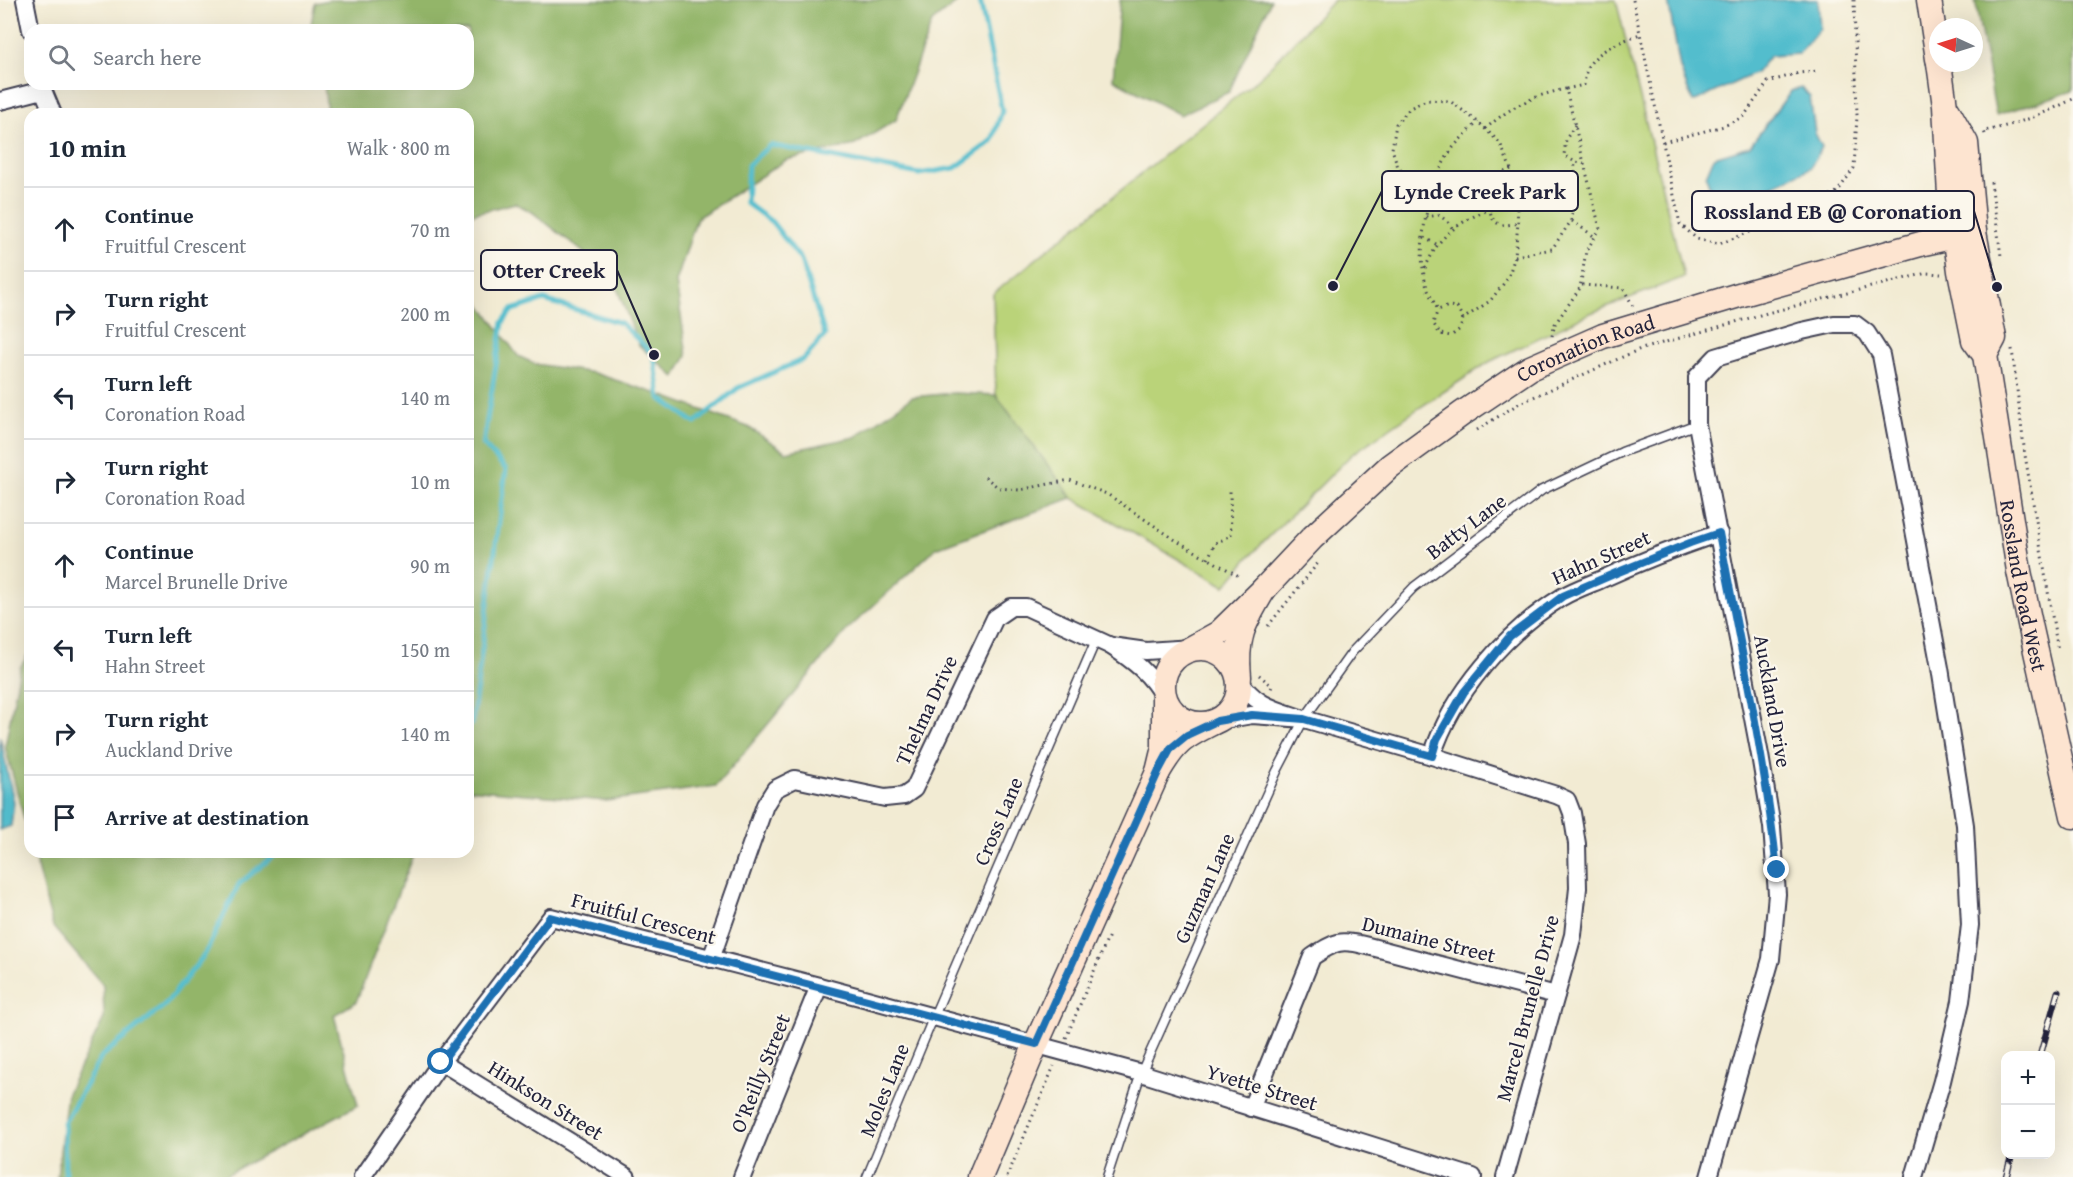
<!DOCTYPE html>
<meta charset="utf-8">
<style>
:root{--surface:#fff;--page:#f2f2f3;--text:#1f2937;--muted:#747a83;--line:#e0e1e3}
body{margin:0;font-family:"Gentium Book Plus",serif;background:var(--page);color:var(--text)}
.controls{position:absolute;right:18px;bottom:18px;display:grid;overflow:hidden;border-radius:12px;box-shadow:0 6px 24px #0002}
.controls button{width:54px;height:54px;display:grid;place-items:center;padding:0;border:0;border-bottom:2px solid var(--line);background:var(--surface);color:var(--text);font:30px sans-serif}
.compass{position:absolute;left:1929px;top:18px;width:54px;height:54px;border-radius:50%;background:var(--surface);box-shadow:0 6px 24px #0002;rotate:274deg}
.stop{position:absolute;width:18px;height:18px;margin:-14px;border:4px solid #1f6fb2;border-radius:50%;background:#fff}
.stop.end{background:#1f6fb2;border-color:#fff;box-shadow:0 2px 6px #0008}
.list{margin:0;padding:0;list-style:none}
h2{display:flex;justify-content:space-between;align-items:center;height:78px;margin:0;padding:0 24px;font-size:26px}
h2 small{font-size:20px;font-weight:400;color:var(--muted)}
.list li{display:grid;grid-template-columns:39px 1fr auto;gap:18px;align-items:center;box-sizing:border-box;height:84px;padding:0 24px;border-top:2px solid var(--line)}
.list b{display:block;font-size:22px;white-space:nowrap}
.list p{margin:0;font-size:20px;white-space:nowrap;color:var(--muted)}
.list em{font-size:20px;font-style:normal;color:var(--muted)}
.icon{flex:none;width:33px;height:33px;fill:none;stroke:currentColor;stroke-width:2;stroke-linecap:round;stroke-linejoin:round}
.map{position:relative;flex:none;width:2073px;height:1177px;overflow:hidden}
.search{position:absolute;background:var(--surface);box-shadow:0 6px 24px #0002;left:24px;top:24px;width:450px;height:66px;display:flex;align-items:center;gap:15px;box-sizing:border-box;padding:0 21px;border-radius:18px;color:var(--muted);font-size:22px}
.panel{position:absolute;background:var(--surface);box-shadow:0 6px 24px #0002;left:24px;top:108px;width:450px;height:750px;border-radius:18px}
.map>svg:first-child{display:block}
</style>
<div class="map">
<svg width="2073" height="1177" viewBox="0 0 2073 1177">
<rect width="100%" height="100%" fill="#fbf7ec"/>
<filter id="ink" filterUnits="userSpaceOnUse"><feTurbulence type="fractalNoise" baseFrequency=".0167" numOctaves="2"/><feDisplacementMap in="SourceGraphic" scale="12" xChannelSelector="R" yChannelSelector="G"/><feConvolveMatrix kernelMatrix="1 2 1 2 8 2 1 2 1" color-interpolation-filters="sRGB"/></filter>
<filter id="wash" filterUnits="userSpaceOnUse"><feTurbulence type="fractalNoise" baseFrequency=".008" numOctaves="4" result="noise"/><feDisplacementMap in="SourceGraphic" scale="24" xChannelSelector="R" yChannelSelector="G"/><feGaussianBlur stdDeviation="1.35" result="paint"/><feColorMatrix in="noise" values="0 0 0 0 0 0 0 0 0 0 0 0 0 0 0 0 0 1.4 0 .05"/><feComposite in="paint" operator="in"/></filter>
<g filter="url(#wash)">
<rect width="100%" height="100%" fill="#f2ebd3"/>
<polygon fill="#bad379" stroke="#6e7a5a" stroke-width="1.5" points="1334,0 1616,0 1684,277 1588,314 1489,362 1419,408 1351,455 1249,557 1225,586 1072,498 996,395 993,294 1259,78"/>
<g fill="#93b569" stroke="#5a6c52" stroke-width="1.5">
<polygon points="329,0 960,0 932,22 896,120 855,145 786,160 697,218 676,282 687,356 675,377 639,345 617,288 583,252 532,212 515,203 468,215 468,114 327,114 324,84 468,84 468,30 310,30 315,3"/>
<polygon points="1120,0 1271,0 1229,92 1180,115 1113,79"/>
<polygon points="1975,0 2073,0 2073,91 1996,115"/>
<polygon points="468,287 518,356 535,364 594,373 661,395 748,427 786,452 855,437 912,397 954,393 996,395 1072,498 936,548 847,630 716,786 606,801 468,789"/>
<polygon points="30,651 30,841 5,746 20,668"/>
<polygon points="33,852 414,852 356,1002 334,1015 358,1105 222,1177 57,1177 67,1093 104,1018 103,985 53,927"/>
</g>
<g fill="#52bdcd" stroke="#3a7084" stroke-width="1.5">
<polygon points="1668,0 1818,0 1820,29 1798,54 1770,56 1756,73 1693,102 1680,68"/>
<path d="M 1801,88 L 1810,97 L 1815,133 L 1822,147 L 1810,168 L 1732,205 C 1713,201 1711,193 1706,176 L 1714,157 L 1750,146 L 1791,91 Z"/>
<polygon points="0,737 14,802 11,826 0,830"/>
</g>
<g fill="none" stroke-linecap="round" stroke-linejoin="round">
<g stroke="#52bdcd" stroke-width="5">
<polyline points="468,727 472,723 506,469 483,444 503,322 512,310 544,300 621,323 654,355 660,398 695,423 738,388 804,359 825,335 801,260 772,222 746,203 748,165 770,145 919,174 955,168 992,141 1002,111 980,0"/>
<polyline points="65,1177 64,1123 102,1056 165,1005 205,954 239,884 278,852"/>
</g>
</g>
</g>
<g filter="url(#ink)">
<g fill="none" stroke-linecap="round" stroke-linejoin="round">
<defs>
<g id="lane">
<polyline points="867,1177 934,1016 1096,640"/>
<polyline points="1107,1177 1141,1073 1277,771 1304,719 1352,652 1414,587 1542,490 1622,452 1697,424"/>
</g>
<g id="street">
<polyline points="25,0 31,30"/>
<polyline points="43,90 53,114"/>
<polyline points="0,101 43,90 42,84"/>
<path d="M 1164,698 C 1151,674 1134,661 1111,646 L 1146,651 L 1192,648"/>
<polyline points="1304,719 1432,756 1556,795 1567,800 1572,813 1577,844 1578,888 1573,935 1505,1177"/>
<path d="M 1217,721 L 1252,715 L 1304,719 C 1277,710 1254,706 1239,679"/>
<path d="M 1432,756 C 1452,693 1507,631 1562,597 C 1574,590 1588,585 1600,580 C 1639,562 1678,547 1719,533"/>
<polyline points="711,959 765,805 775,789 795,779 885,798 904,796 914,789 995,618 1011,607 1026,607 1111,646"/>
<polyline points="441,1062 627,1177"/>
<path d="M 1251,1108 L 1312,957 C 1336,941 1340,939 1368,946 L 1556,995"/>
<polyline points="362,1177 441,1062 551,917 819,986 1141,1073 1473,1177"/>
<polyline points="742,1177 819,986"/>
<polyline points="1709,1177 1771,959 1777,894 1772,827 1760,755 1697,424 1697,377 1716,357 1802,331 1834,324 1855,324 1867,333 1881,355 1940,668 1965,825 1970,925 1961,1001 1942,1081 1914,1177"/>
</g>
<g id="secondary">
<polyline points="1929,0 1938,59"/>
<path id="s1" d="M 1939,63 L 1945,106 L 1950,195 L 1960,271 L 1974,340 L 1985,355 L 2019,571 L 2031,629 L 2073,816"/>
<polyline points="1948,111 1966,143 1974,232 1994,338 1985,355"/>
<path id="s2" d="M 1264,589 L 1312,538 L 1390,466 L 1463,413 L 1530,368 L 1603,336 L 1739,295 L 1924,243 L 1974,232"/>
<circle cx="1201" cy="686" r="38"/>
<path d="M 1192,648 L 1219,633 L 1264,589 C 1244,623 1235,636 1239,677"/>
<path d="M 1164,698 L 1164,747 L 1158,772 C 1175,743 1182,738 1212,723"/>
<polyline points="980,1177 1036,1044 1158,772"/>
</g>
</defs>
<use href="#lane" stroke="#414052" stroke-width="11"/>
<use href="#street" stroke="#414052" stroke-width="20"/>
<use href="#secondary" stroke="#414052" stroke-width="27"/>
<g stroke="#414052" stroke-width="3" stroke-dasharray="1.5 4.5" stroke-linecap="butt">
<polyline points="1633,0 1680,224 1697,239 1719,244 1817,206 1838,191 1854,168 1857,116 1854,0"/>
<polyline points="1575,125 1566,139 1564,155 1575,162 1584,163"/>
<path d="M 1485,129 C 1512,106 1531,96 1566,89"/>
<path d="M 1985,134 L 1984,131 C 2016,125 2044,114 2073,99"/>
<polyline points="1663,142 1724,126 1744,116 1768,82 1799,73 1817,71"/>
<path d="M 1511,169 L 1497,175 C 1492,188 1481,223 1504,225 C 1508,225 1514,224 1518,223"/>
<polyline points="1991,182 2001,256"/>
<polyline points="1434,184 1412,177 1398,167 1392,149 1396,124 1410,108 1426,100 1450,101 1478,122 1500,143 1515,179 1518,223 1515,256 1508,278 1490,301 1463,319 1460,329 1451,336 1440,334 1433,323 1438,310"/>
<polyline points="1426,217 1439,215 1448,222 1453,229"/>
<polyline points="1572,221 1595,237"/>
<polyline points="1424,238 1438,245"/>
<polyline points="1515,256 1552,249 1571,221 1575,162"/>
<path d="M 1425,268 C 1429,260 1433,251 1439,243 C 1458,220 1488,208 1517,202"/>
<polyline points="1582,285 1623,288 1633,306"/>
<path d="M 1463,319 L 1457,307 L 1449,306 L 1438,310 C 1434,302 1428,293 1426,284 C 1415,246 1429,181 1452,149 C 1459,140 1469,131 1478,122"/>
<path d="M 1552,336 L 1555,324 L 1580,288 L 1586,251 L 1600,229 L 1566,89 L 1584,85 C 1585,80 1585,72 1588,67 C 1598,49 1623,41 1640,34"/>
<polyline points="2012,349 2025,455 2058,651"/>
<polyline points="1477,430 1518,404 1638,350 1767,313 1927,273 1941,274"/>
<polyline points="985,477 999,488 1019,490 1070,480 1107,494 1177,541 1239,576"/>
<polyline points="1208,559 1215,543 1231,536 1230,491"/>
<polyline points="1268,626 1318,563"/>
<polyline points="1259,675 1272,686 1271,689"/>
<polyline points="1066,1038 1110,933"/>
<polyline points="1007,1177 1054,1066"/>
</g>
<use href="#lane" stroke="#fff" stroke-width="8"/>
<use href="#street" stroke="#fff" stroke-width="16"/>
<use href="#secondary" stroke="#fde4d0" stroke-width="24"/>
<defs>
<g id="rail">
<polyline points="2040,1056 2058,992"/>
<polyline points="2006,1177 2012,1154"/>
</g>
</defs>
<use href="#rail" stroke="#22223b" stroke-width="7"/>
<use href="#rail" stroke="#fbf7ec" stroke-width="4.5" stroke-dasharray="14" stroke-linecap="butt"/>
</g>
</g>
<g fill="none" stroke-linecap="round" stroke-linejoin="round" filter="url(#ink)">
<path stroke="#1f6fb2" stroke-width="8" d="M 441,1062 L 550,917 L 1036,1044 L 1158,772 L 1171,748 L 1187,735 L 1217,721 L 1252,715 L 1304,719 L 1432,756 L 1437,739 L 1464,692 L 1510,636 L 1563,596 L 1616,573 L 1690,543 L 1719,533 C 1740,645 1765,757 1777,870"/>
</g>
<g text-anchor="middle" dominant-baseline="central" stroke-width="4.5" stroke-linejoin="round" paint-order="stroke">
<g font-size="21" fill="#22223b" stroke="#fbf7ec">
<text stroke="none"><textPath href="#s2" startOffset="406">Coronation Road</textPath></text>
<text transform="translate(1466 526) rotate(-37)">Batty Lane</text>
<text transform="translate(1601 557) rotate(-24)">Hahn Street</text>
<text stroke="none"><textPath href="#s1" startOffset="532">Rossland Road West</textPath></text>
<text transform="translate(1773 701) rotate(80)">Auckland Drive</text>
<text transform="translate(926 710) rotate(-65)">Thelma Drive</text>
<text transform="translate(998 821) rotate(-67)">Cross Lane</text>
<text transform="translate(1204 888) rotate(-66)">Guzman Lane</text>
<text transform="translate(644 918) rotate(15)">Fruitful Crescent</text>
<text transform="translate(1429 939) rotate(14)">Dumaine Street</text>
<text transform="translate(1527 1008) rotate(-75)">Marcel Brunelle Drive</text>
<text transform="translate(760 1073) rotate(-68)">O'Reilly Street</text>
<text transform="translate(1262 1087) rotate(17)">Yvette Street</text>
<text transform="translate(884 1090) rotate(-68)">Moles Lane</text>
<text transform="translate(546 1100) rotate(32)">Hinkson Street</text>
</g>
</g>
<path fill="none" stroke="#22223b" stroke-width="2" d="M1333 286L1382 191M1997 287L1974 211M654 355L617 270"/>
<g fill="#22223b" stroke="#fbf7ec" stroke-width="2">
<circle cx="1333" cy="286" r="6"/>
<circle cx="1997" cy="287" r="6"/>
<circle cx="654" cy="355" r="6"/>
</g>
<g fill="#fbf7ec" stroke="#22223b" stroke-width="2">
<rect x="1382" y="171" width="196" height="40" rx="6"/>
<rect x="1692" y="191" width="282" height="40" rx="6"/>
<rect x="481" y="250" width="136" height="40" rx="6"/>
</g>
<g font-size="22" text-anchor="middle" font-weight="bold" fill="#22223b">
<text x="1480" y="199">Lynde Creek Park</text>
<text x="1833" y="219">Rossland EB @ Coronation</text>
<text x="549" y="278">Otter Creek</text>
</g>
</svg>
<div class="controls">
<button>+</button>
<button>−</button>
</div>
<svg class="compass" viewBox="-18 -18 36 36"><path d="M0-13l5 13h-10z" fill="#e53935"/><path d="M0 13l5-13h-10z" fill="#747a83"/></svg>
<div class="stop" style="left:441px;top:1062px"></div>
<div class="stop end" style="left:1777px;top:870px"></div>
<div class="search"><svg class="icon" aria-label="search" viewBox="0 0 24 24"><circle cx="10" cy="10" r="6"/><path d="M15 15l6 6"/></svg>Search here</div>
<section class="panel">
<h2>10 min<small>Walk · 800 m</small></h2>
<ul class="list">
<li><svg class="icon" aria-label="ahead" viewBox="0 0 24 24"><path d="M12 20V5M6 11l6-6 6 6"/></svg><div><b>Continue</b><p>Fruitful Crescent</p></div><em>70 m</em></li>
<li><svg class="icon" aria-label="right" viewBox="0 0 24 24"><path d="M7 20v-9h11M14 6l5 5-5 5"/></svg><div><b>Turn right</b><p>Fruitful Crescent</p></div><em>200 m</em></li>
<li><svg class="icon" aria-label="left" viewBox="0 0 24 24"><path d="M17 20v-9H6M10 6l-5 5 5 5"/></svg><div><b>Turn left</b><p>Coronation Road</p></div><em>140 m</em></li>
<li><svg class="icon" aria-label="right" viewBox="0 0 24 24"><path d="M7 20v-9h11M14 6l5 5-5 5"/></svg><div><b>Turn right</b><p>Coronation Road</p></div><em>10 m</em></li>
<li><svg class="icon" aria-label="ahead" viewBox="0 0 24 24"><path d="M12 20V5M6 11l6-6 6 6"/></svg><div><b>Continue</b><p>Marcel Brunelle Drive</p></div><em>90 m</em></li>
<li><svg class="icon" aria-label="left" viewBox="0 0 24 24"><path d="M17 20v-9H6M10 6l-5 5 5 5"/></svg><div><b>Turn left</b><p>Hahn Street</p></div><em>150 m</em></li>
<li><svg class="icon" aria-label="right" viewBox="0 0 24 24"><path d="M7 20v-9h11M14 6l5 5-5 5"/></svg><div><b>Turn right</b><p>Auckland Drive</p></div><em>140 m</em></li>
<li><svg class="icon" aria-label="arrive" viewBox="0 0 24 24"><path d="M6 21V4h12l-3 4 3 4H6"/></svg><div><b>Arrive at destination</b></div></li>
</ul>
</section>
</div>
